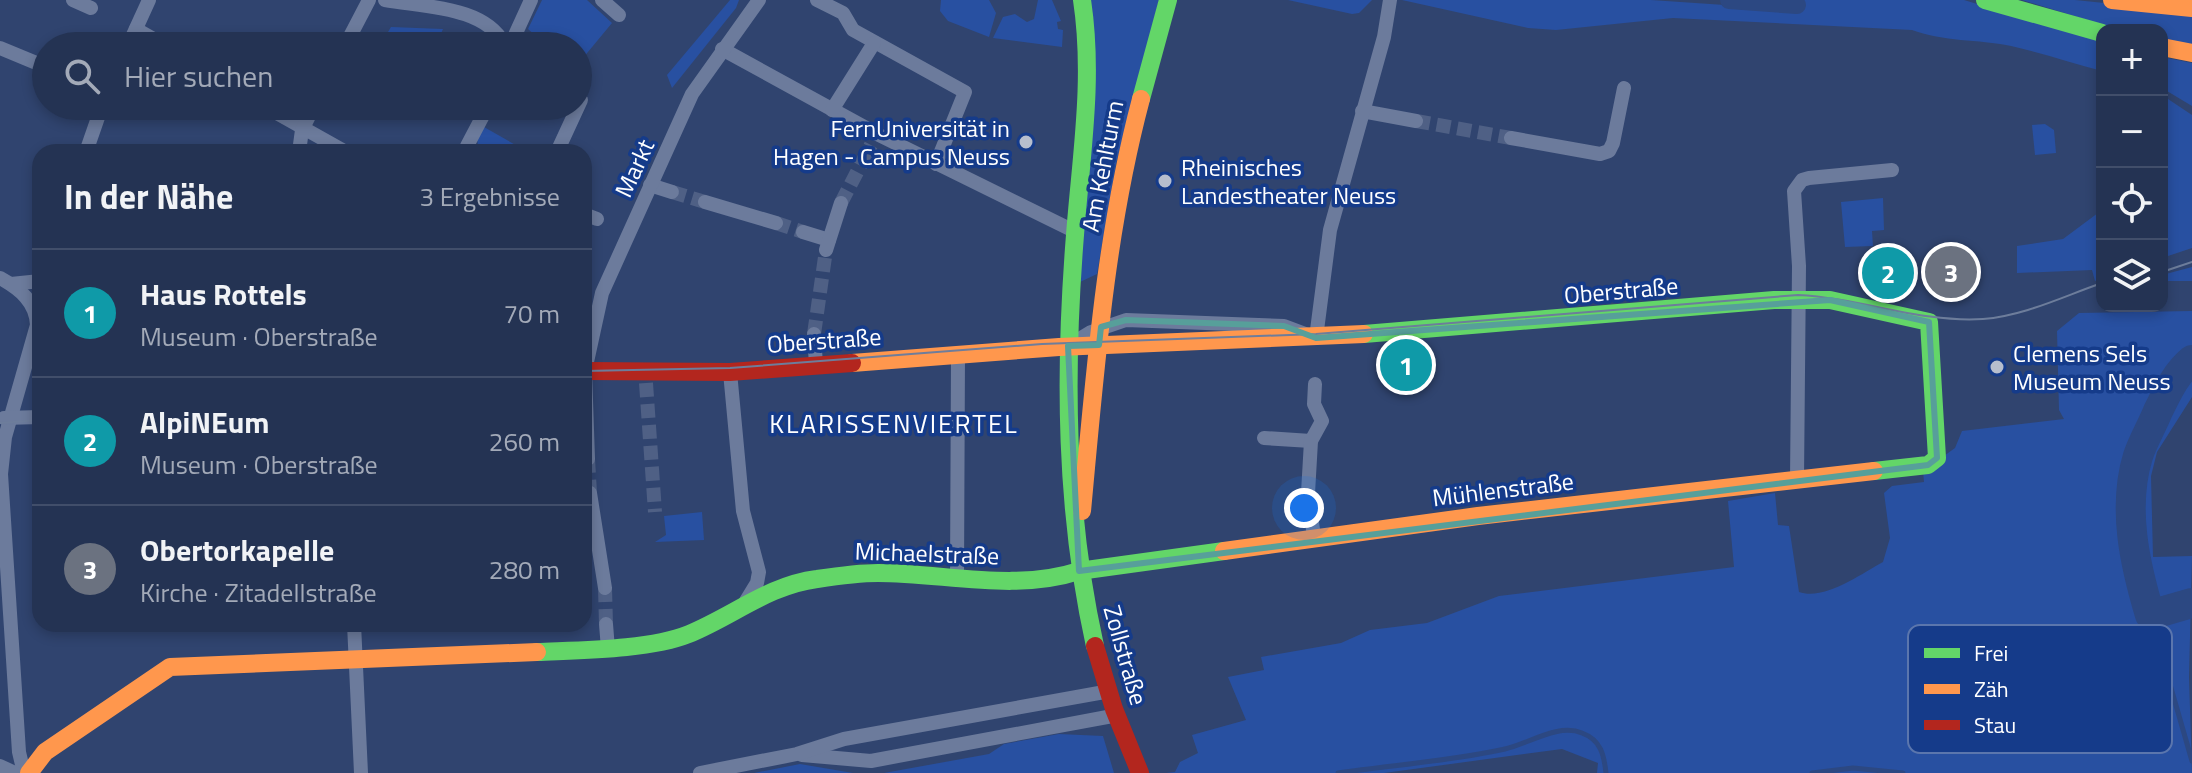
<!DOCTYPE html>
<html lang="de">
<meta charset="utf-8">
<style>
:root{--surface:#243353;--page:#2c3b5a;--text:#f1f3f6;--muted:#a3aab8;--line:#414e6a;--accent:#b7becd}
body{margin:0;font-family:"Titillium Web",sans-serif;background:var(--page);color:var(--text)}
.controls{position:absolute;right:24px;top:24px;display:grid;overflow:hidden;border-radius:16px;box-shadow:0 4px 12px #0003}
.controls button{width:72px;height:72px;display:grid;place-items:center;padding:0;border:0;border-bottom:2px solid var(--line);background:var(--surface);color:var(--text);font:40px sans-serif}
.you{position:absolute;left:1304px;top:508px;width:28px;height:28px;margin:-20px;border:6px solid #fff;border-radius:50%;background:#1a73e8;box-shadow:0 0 0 12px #1a73e833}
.badge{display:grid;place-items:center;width:52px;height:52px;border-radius:50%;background:var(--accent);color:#fff;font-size:26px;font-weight:700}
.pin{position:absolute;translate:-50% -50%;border:4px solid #fff;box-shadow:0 2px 8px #0006}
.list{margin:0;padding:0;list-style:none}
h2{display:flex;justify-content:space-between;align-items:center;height:104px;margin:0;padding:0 32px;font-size:34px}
h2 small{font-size:26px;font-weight:400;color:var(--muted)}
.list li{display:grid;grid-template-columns:52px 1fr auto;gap:24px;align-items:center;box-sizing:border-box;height:128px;padding:0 32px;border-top:2px solid var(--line)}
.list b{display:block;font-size:30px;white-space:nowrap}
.list p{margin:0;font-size:26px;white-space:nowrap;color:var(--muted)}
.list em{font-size:26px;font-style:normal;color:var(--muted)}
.icon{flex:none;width:44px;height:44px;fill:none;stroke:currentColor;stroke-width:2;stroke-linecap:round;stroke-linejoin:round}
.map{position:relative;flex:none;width:2192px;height:773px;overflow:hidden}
.search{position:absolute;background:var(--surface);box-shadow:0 4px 12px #0003;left:32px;top:32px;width:560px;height:88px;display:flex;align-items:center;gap:20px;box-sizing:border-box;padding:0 28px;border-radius:44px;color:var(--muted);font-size:30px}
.panel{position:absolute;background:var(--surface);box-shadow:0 4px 12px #0003;left:32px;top:144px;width:560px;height:488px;border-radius:24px}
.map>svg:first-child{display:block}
</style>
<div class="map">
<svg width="2192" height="773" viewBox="0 0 2192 773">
<rect width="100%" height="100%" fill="#30446f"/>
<g fill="#2850a1">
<polygon points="542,0 587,0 612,23 578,64 578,46 547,46 528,29"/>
<polygon points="730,0 739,0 736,8 672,88 667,75"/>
<polygon points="941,0 989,0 996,13 989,37 948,21 940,11"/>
<polygon points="1038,0 1052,0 1061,21 1057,22 1058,29 1063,30 1062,47 993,38 1003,17 1015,14 1027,22 1034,19"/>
<polygon points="1090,0 1159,0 1116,164 1097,274 1080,282"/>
<polygon points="1288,0 1372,0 1359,13 1352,14"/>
<path d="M 1402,0 L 1651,0 L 1797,10 L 1798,0 L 1964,0 L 2102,42 L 2102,71 C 2072,63 2041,53 2011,46 C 1977,39 1944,42 1912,30 L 1673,18 L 1556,30 L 1528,28 Z"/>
<polygon points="2022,0 2075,0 2192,12 2192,46 2162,40 2162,30 2120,30"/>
<polygon points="391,27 443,29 440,36 423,39 419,46 399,46 385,37"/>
<polygon points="2162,57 2192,63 2192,106 2162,88"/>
<polygon points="2162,95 2192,115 2192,248 2162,258"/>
<polygon points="2045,124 2054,130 2056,153 2035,155 2032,125"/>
<polygon points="484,127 528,152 503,152 489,145 484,152 479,152 477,139"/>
<polygon points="1883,198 1884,230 1872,231 1873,246 1845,247 1841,202"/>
<polygon points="2102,210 2102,278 2095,281 2092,270 2017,273 2017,246 2063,239"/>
<polygon points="2192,267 2192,281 2162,281 2162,275"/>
<path d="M 2192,311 L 2192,397 L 2157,452 L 2151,476 L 2153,557 L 2192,556 L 2189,677 L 2192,773 L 1597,773 L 1598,763 L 1562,749 L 1384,773 L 1166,773 L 1175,772 L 1180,762 L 1198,753 L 1192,735 L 1246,720 L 1228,677 L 1264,670 L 1261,657 L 1341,643 L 1370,630 L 1427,623 L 1499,596 L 1734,567 L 1728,501 L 1775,493 L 1778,525 L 1789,526 L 1799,592 C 1824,601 1861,574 1883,562 L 1890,538 L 1884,493 L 1892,486 L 1924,482 L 1923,471 L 1955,448 L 1962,431 L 2064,419 L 2059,410 L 2057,331 L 2079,313 Z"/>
<polygon points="702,512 704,540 655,542 666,535 664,516"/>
<polygon points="1059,734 1103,736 1114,773 884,773 989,754 1004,744"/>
<polygon points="800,764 853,773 754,773"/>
</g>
<polygon fill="#2c4882" points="2192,593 2192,614 2163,622 2157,598 2172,599"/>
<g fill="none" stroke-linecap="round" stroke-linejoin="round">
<g stroke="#2c4882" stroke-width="5">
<polyline points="2150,615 2192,761"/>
<path d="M 1338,773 C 1393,765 1451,761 1505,749 C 1528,744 1558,723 1582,733 C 1601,740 1604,755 1606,773"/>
<polyline points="1812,773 1853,768 1903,773"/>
</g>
<polyline stroke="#2c4882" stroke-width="18" points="1729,0 1797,5"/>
<path stroke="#2c4882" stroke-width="30" d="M 2192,360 C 2176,373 2167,393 2158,411 C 2152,426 2143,441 2138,456 C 2122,508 2135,565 2150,615 L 2192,603"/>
<g stroke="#4f6085" stroke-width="14" stroke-dasharray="14 7" stroke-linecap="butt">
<polyline points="1416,121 1511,138"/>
<polyline points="672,192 705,202"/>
<polyline points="841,203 871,145"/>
<polyline points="776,223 803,232"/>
<polyline points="814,334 826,250"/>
<polyline points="646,383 655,512"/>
<polyline points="588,459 590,493"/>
<polyline points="605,588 606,624"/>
</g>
<g stroke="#6c7b9c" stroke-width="14">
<polyline points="73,0 91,8"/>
<path d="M 385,0 C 423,7 487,6 505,46"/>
<polyline points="602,0 619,15"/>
<polyline points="817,0 843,13 853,30 965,92 936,164"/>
<polyline points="136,29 166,46"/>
<polyline points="128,46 149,0"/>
<polyline points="345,46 369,0"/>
<polyline points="510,46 531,0"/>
<polyline points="0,48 46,67"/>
<polyline points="722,49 877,134 1076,232"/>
<polyline points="264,106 346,152"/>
<polyline points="832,110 874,43"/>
<polyline points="1362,111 1416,121"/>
<polyline points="1511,138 1600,154 1609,151 1613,143 1624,88"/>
<polyline points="86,152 102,106"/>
<polyline points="299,152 302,130 314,106"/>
<polyline points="467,152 467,146 488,106"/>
<polyline points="557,152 581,100"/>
<polyline points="650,185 672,192"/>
<polyline points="705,202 776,223"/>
<polyline points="584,214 597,219"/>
<polyline points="803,232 829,240"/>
<polyline points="826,250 841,203"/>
<path d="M 0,278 C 20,289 36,302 37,325 L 5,437 L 1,474 L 19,752 L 24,773"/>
<polyline points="11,284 40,281"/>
<polyline points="814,334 816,365"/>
<polyline points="1068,346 1091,332 1126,320 1284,326 1316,338 1330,230 1384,37 1390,0"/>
<polyline points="730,372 743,511 759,572 757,583 746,601"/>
<polyline points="4,418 40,417"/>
<polyline points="1264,438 1311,441"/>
<polyline points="588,459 585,371 602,293 692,94 759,0"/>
<polyline points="1797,479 1799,266 1794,191 1802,180 1809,178 1892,170"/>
<polyline points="590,493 605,588"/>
<polyline points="1314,537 1308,493 1311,441 1322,421 1314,404 1315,384"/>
<polyline points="957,577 958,354"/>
<polyline points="354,624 361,773"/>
<polyline points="606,624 608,649"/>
<polyline points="802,755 871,761 1118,715"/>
<polyline points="0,766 15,773"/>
<polyline points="700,773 797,754 844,739 1110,691"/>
</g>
<g stroke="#63d668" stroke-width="18">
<path d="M 1082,0 C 1094,79 1081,156 1075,235 C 1064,373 1065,511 1095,646"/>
<polyline points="1985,0 2102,33"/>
<polyline points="1141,99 1168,0"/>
<polyline points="1364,334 1774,300 1830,300 1929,322 1937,458 1928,465 1874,471"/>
<path d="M 537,652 C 581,650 649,650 689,634 C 733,616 769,585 817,579 C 837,576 858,573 878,573 C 944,573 1015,592 1079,571 L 1224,551"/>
</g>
<g stroke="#ff974d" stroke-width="18">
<polyline points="2112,0 2192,8"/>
<polyline points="2162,47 2192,53"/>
<polyline points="852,363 1059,347 1364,334"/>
<path d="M 1082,511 C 1095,373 1105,234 1141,99"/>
<polyline points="1224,551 1478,516 1874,471"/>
<polyline points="29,773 45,752 170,667 537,652"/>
</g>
<g stroke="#b3261e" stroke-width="18">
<polyline points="584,371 730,372 852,363"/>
<polyline points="1095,646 1114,709 1140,773"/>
</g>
<g stroke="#6d7d9b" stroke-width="2">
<polyline points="2162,272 2192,262"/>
<path d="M 584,371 L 730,368 L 1042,344 L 1316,334 L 1798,295 C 1861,298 1920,323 1983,319 C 2024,316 2064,296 2102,283"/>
<polyline points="0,423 40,420"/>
</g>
</g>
<path fill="none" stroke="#579f9a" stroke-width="6" stroke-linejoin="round" d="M 1830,300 L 1929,322 L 1937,458 L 1928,465 L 1079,571 L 1068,346 L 1099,345 L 1101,327 L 1126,320 L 1284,326 L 1316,338 Z"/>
<g fill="#b7becd" stroke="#153b8a" stroke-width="3">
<circle cx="1026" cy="142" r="8"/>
<circle cx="1165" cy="181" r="8"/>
<circle cx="1997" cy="367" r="8"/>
</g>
<g text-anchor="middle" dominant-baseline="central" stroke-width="7" stroke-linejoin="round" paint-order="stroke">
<g font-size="24" fill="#fff" stroke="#153b8a" text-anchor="start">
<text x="1010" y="128" text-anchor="end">FernUniversität in<tspan x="1010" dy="28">Hagen - Campus Neuss</tspan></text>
<text x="1181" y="167">Rheinisches<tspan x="1181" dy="28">Landestheater Neuss</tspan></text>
<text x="2013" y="353">Clemens Sels<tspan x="2013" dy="28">Museum Neuss</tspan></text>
</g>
<g font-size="24" fill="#fff" stroke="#153b8a">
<text transform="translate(1102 166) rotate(-79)">Am Kehlturm</text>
<text transform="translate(634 168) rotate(-65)">Markt</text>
<text transform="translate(1621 290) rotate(-5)">Oberstraße</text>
<text transform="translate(824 340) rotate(-4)">Oberstraße</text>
<text transform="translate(1503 489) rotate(-7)">Mühlenstraße</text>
<text transform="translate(927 553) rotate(2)">Michaelstraße</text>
<text transform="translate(1126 655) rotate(74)">Zollstraße</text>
</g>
<g font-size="26" letter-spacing="2" fill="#fff" stroke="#153b8a">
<text x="894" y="423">KLARISSENVIERTEL</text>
</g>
</g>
<rect x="1908" y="625" width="264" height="128" rx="12" fill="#153b8a" stroke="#5b76ad" stroke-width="2"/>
<rect x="1924" y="648" width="36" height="10" fill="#63d668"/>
<rect x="1924" y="684" width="36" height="10" fill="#ff974d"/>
<rect x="1924" y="720" width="36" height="10" fill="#b3261e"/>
<g font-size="22" fill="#fff">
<text x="1974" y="661">Frei</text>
<text x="1974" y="697">Zäh</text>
<text x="1974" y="733">Stau</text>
</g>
</svg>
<div class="controls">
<button>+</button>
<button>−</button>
<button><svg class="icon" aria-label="locate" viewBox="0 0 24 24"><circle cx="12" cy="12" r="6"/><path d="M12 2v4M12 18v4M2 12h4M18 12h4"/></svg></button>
<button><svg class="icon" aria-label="layers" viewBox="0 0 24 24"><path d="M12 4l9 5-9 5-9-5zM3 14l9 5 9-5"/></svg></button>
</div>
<div class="you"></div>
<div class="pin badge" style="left:1406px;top:365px;background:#0f9aa8">1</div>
<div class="pin badge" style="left:1888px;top:273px;background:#0f9aa8">2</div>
<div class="pin badge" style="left:1951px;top:272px;background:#6b7280">3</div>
<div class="search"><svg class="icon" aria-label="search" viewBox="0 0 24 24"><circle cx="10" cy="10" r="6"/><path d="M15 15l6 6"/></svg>Hier suchen</div>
<section class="panel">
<h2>In der Nähe<small>3 Ergebnisse</small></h2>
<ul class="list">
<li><span class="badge" style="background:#0f9aa8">1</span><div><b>Haus Rottels</b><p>Museum · Oberstraße</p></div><em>70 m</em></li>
<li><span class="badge" style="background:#0f9aa8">2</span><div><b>AlpiNEum</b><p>Museum · Oberstraße</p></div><em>260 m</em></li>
<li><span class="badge" style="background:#6b7280">3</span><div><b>Obertorkapelle</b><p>Kirche · Zitadellstraße</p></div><em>280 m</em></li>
</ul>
</section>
</div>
